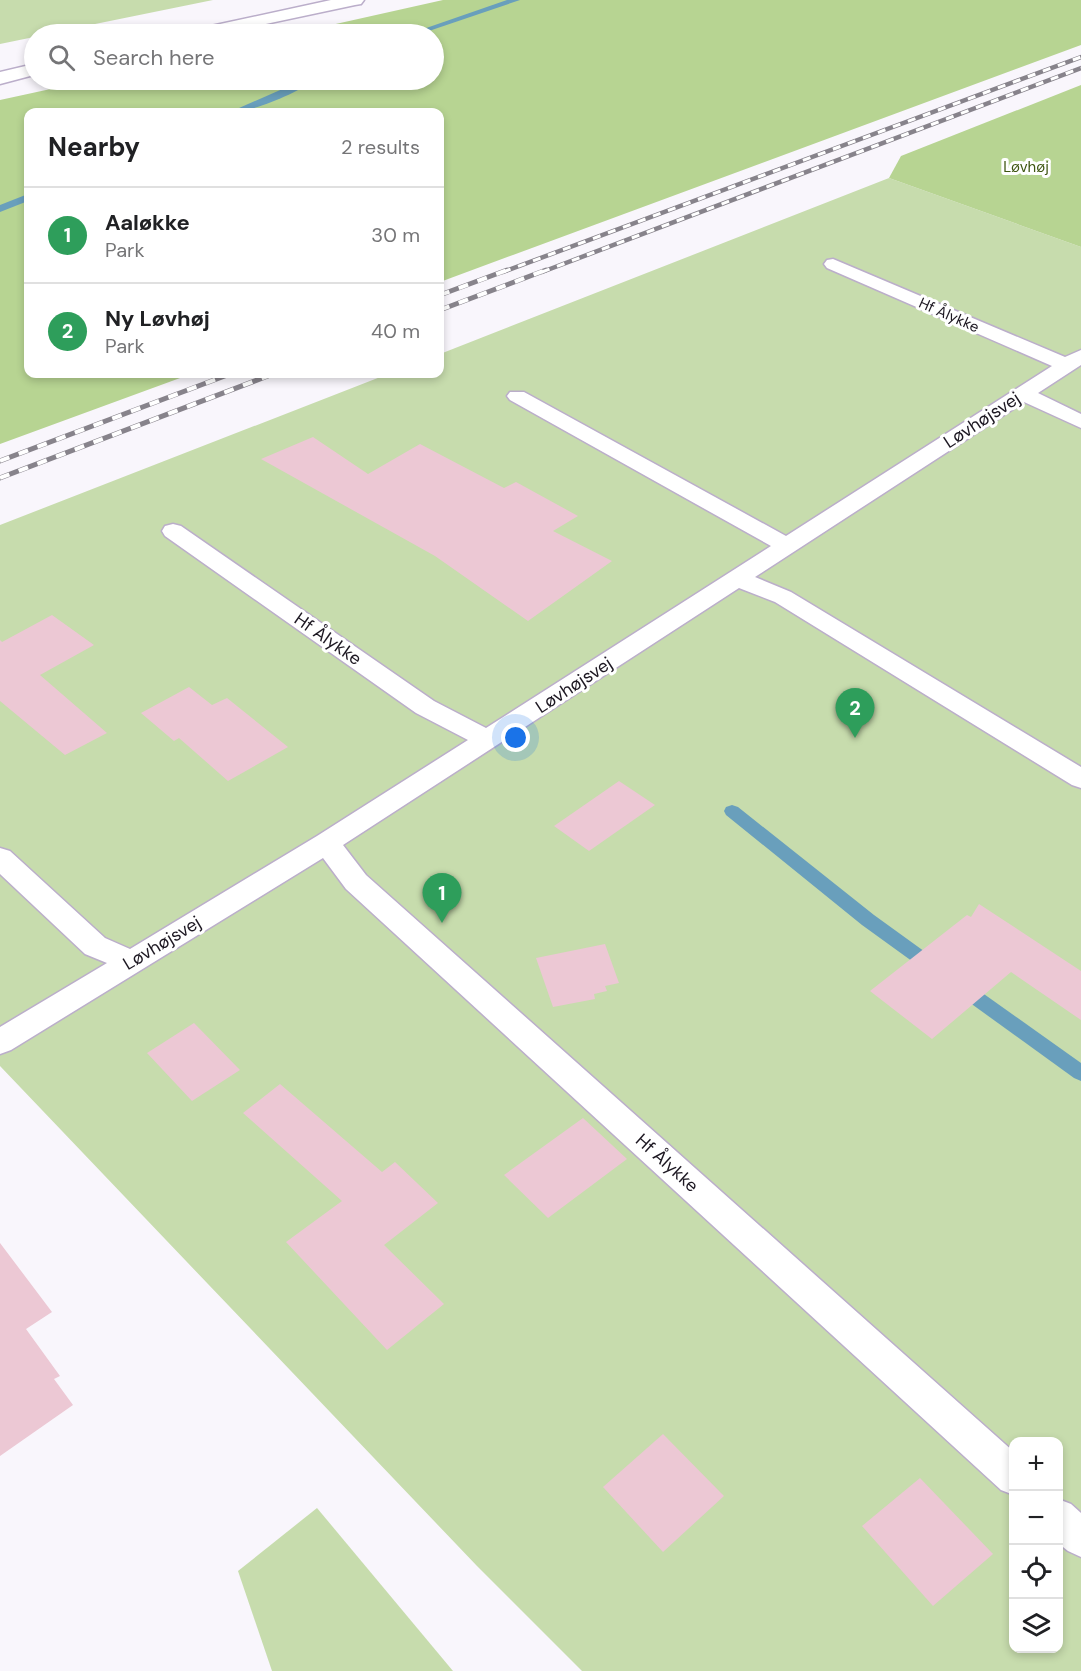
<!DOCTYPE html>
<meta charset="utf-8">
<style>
:root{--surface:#fff;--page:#f2f2f2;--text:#202124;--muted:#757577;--line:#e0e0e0;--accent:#18645e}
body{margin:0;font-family:"DM Sans",sans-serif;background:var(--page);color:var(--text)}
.controls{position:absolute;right:18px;bottom:18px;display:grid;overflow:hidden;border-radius:12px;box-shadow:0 3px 9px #0003}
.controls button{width:54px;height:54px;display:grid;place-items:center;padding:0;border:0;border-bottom:2px solid var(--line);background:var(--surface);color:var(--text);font:30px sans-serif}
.you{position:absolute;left:516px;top:738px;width:21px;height:21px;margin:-15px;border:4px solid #fff;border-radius:50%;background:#1a73e8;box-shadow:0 0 0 9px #1a73e833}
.badge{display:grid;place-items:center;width:39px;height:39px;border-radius:50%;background:var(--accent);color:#fff;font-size:20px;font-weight:700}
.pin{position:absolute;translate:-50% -50px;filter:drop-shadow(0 2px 3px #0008)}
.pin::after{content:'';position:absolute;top:32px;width:21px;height:18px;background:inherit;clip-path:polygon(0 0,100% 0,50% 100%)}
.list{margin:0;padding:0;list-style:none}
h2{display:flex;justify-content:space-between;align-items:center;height:78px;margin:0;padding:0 24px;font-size:26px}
h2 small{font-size:20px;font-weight:400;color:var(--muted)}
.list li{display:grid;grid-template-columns:39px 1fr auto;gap:18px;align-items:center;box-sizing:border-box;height:96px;padding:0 24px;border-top:2px solid var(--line)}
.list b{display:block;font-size:22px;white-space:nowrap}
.list p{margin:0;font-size:20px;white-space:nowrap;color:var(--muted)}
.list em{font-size:20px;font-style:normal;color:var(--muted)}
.icon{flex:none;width:33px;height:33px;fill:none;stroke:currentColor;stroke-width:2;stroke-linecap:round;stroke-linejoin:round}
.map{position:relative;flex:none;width:1081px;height:1671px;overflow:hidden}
.search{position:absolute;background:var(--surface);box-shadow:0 3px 9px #0003;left:24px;top:24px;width:420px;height:66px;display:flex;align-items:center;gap:15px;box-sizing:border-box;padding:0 21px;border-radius:33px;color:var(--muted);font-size:22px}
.panel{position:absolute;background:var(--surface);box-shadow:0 3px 9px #0003;left:24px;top:108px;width:420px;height:270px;border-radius:12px}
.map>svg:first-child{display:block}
</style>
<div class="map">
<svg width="1081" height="1671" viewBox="0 0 1081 1671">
<rect width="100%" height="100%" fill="#f9f6fc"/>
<g fill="#c7dcad" fill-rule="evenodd">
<polygon points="0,0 213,0 46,34 34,34 34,37 0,44"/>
<path d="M 889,178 L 1081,247 L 1081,1671 L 582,1671 L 477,1566 L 0,1066 L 0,525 L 388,374 L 440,374 L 440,354 ZM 1014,1442 L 1058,1442 L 1058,1648 L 1014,1648 Z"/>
<polygon points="317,1508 453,1671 272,1671 238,1571"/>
</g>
<g fill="#b7d492">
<polygon points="443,0 1081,0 1081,45 440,282 440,112 28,112 28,374 191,374 0,444 0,100 92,80 434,80 434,34 291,34"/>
<polygon points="1081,85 1081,247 889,178 901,156"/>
</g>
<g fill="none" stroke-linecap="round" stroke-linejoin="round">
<g fill="#699fbc" fill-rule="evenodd">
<polygon points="507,0 520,0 420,34 409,34"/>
<path d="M 303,80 L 314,80 C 300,92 248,114 230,112 Z"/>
<polygon points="28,194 28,201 0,212 0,205"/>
<polygon points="732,805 738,807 874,915 939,962 942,967 939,972 933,974 927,972 862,925 726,815 724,811 726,807"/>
<polygon points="961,980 967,982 1081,1063 1081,1081 1074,1078 955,992 952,987 955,982"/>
</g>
</g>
<g fill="#ecc8d4">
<polygon points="313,437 368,474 420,444 504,488 516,482 578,516 553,531 612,561 528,621 435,556 261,459"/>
<polygon points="52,615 94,645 40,675 107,733 65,755 0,701 0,640 2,642"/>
<polygon points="189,687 212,705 227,698 288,747 228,781 179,738 174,741 141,713"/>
<polygon points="619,781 655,805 589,851 554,826"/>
<polygon points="979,904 1081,971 1081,1020 1011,972 932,1039 870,991 967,915 971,917"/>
<polygon points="605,944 619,983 605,986 607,991 594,994 595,999 553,1007 536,958"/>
<polygon points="194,1023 240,1070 192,1101 147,1053"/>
<polygon points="280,1084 382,1172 395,1162 438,1203 384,1245 444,1304 387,1350 286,1242 342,1201 243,1113"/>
<polygon points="583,1118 627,1159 548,1218 504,1175"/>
<polygon points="0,1243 52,1312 26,1329 60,1376 54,1379 73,1405 0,1456"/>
<polygon points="663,1434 724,1496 663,1552 603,1487"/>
<polygon points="920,1478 993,1554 933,1606 862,1526"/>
</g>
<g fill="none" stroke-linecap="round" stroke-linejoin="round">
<defs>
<g id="lane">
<polygon points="833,259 1065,357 1081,350 1081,365 1038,393 1081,414 1081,428 1024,402 755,577 791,592 1081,767 1081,788 1072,785 775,602 739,588 343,845 366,875 1014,1452 1014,1495 1001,1490 346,889 323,858 11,1050 0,1054 0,1027 107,963 85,954 0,874 0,848 10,851 105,938 130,949 317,836 468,740 416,713 165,536 162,531 165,526 173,524 181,526 434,701 486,728 771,546 510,400 507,396 510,392 524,392 786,536 1052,366 827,268 824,264 827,260"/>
<polygon points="1058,1499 1071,1504 1081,1513 1081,1557 1068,1551 1058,1543"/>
</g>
<g id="secondary">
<polygon points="331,0 364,0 361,4 355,5 219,34 188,34 191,30 197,29"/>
<polygon points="34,64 34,75 0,84 0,72"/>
</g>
</defs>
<use href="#lane" stroke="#bbaeca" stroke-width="3"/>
<use href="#secondary" stroke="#bbaeca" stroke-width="3"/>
<use href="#lane" fill="#fff" fill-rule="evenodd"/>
<use href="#secondary" fill="#fff" fill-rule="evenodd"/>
<defs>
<g id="rail-far1">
<polyline points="503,272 1081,57"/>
<polyline points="542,272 1081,68"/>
</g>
<g id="rail">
<polyline points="440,295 507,270"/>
<polyline points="440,310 546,270"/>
<polyline points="0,461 230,374"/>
<polyline points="0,478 273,374"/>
</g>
</defs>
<use href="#rail-far1" stroke="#87838b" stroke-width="4.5"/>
<use href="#rail" stroke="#87838b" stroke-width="5"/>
<use href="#rail-far1" stroke="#fff" stroke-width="3" stroke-dasharray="8" stroke-linecap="butt"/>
<use href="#rail" stroke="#fff" stroke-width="4" stroke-dasharray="10" stroke-linecap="butt"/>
</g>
<g text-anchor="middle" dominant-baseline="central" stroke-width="6" stroke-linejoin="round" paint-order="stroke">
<g font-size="15" fill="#3d550f" stroke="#fff">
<text x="1026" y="167">Løvhøj</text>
</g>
<g font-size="15" fill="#1c1721" stroke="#fff">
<text transform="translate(949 315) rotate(24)">Hf Ålykke</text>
</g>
<g font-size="18" fill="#1c1721" stroke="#fff">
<text transform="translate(982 420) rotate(-33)">Løvhøjsvej</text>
<text transform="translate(328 639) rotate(35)">Hf Ålykke</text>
<text transform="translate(574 685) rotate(-33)">Løvhøjsvej</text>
<text transform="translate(162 943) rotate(-31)">Løvhøjsvej</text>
<text transform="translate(667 1163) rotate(42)">Hf Ålykke</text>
</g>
</g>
</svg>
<div class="controls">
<button>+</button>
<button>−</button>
<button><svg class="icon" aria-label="locate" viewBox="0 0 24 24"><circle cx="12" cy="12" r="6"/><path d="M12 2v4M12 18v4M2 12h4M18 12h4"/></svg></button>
<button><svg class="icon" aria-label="layers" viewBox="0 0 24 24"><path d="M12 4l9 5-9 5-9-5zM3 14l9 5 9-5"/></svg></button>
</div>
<div class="you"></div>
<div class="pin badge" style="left:442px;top:923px;background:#2e9e5b">1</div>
<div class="pin badge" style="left:855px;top:738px;background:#2e9e5b">2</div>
<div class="search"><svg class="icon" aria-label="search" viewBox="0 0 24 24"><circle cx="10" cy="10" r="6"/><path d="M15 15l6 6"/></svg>Search here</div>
<section class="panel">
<h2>Nearby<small>2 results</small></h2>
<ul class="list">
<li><span class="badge" style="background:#2e9e5b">1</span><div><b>Aaløkke</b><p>Park</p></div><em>30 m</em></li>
<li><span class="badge" style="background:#2e9e5b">2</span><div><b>Ny Løvhøj</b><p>Park</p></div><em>40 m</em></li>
</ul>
</section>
</div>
